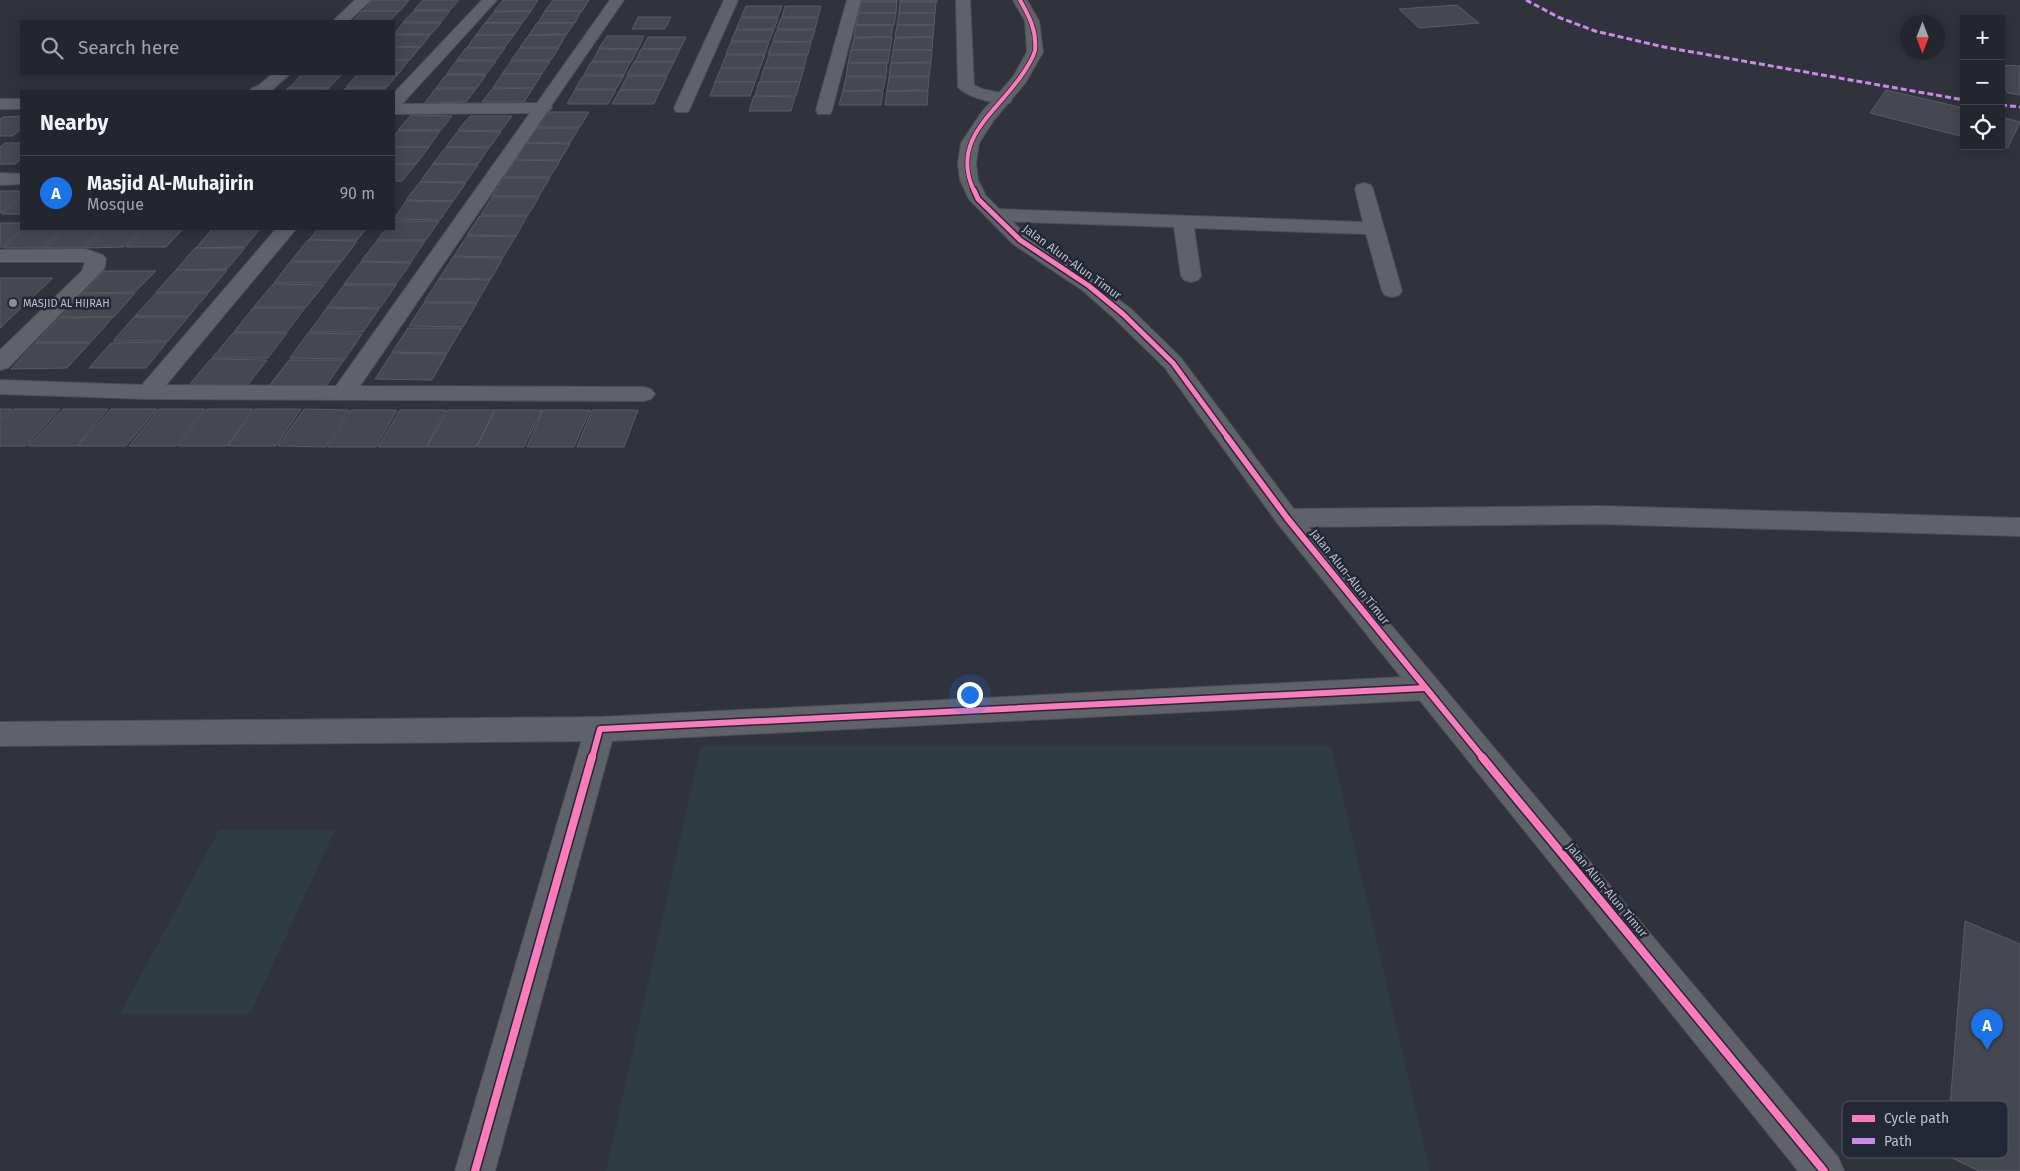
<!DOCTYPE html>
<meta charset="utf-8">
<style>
:root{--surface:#24262d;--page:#2c2e35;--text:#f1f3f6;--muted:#a3a5aa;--line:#414349;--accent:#1a73e8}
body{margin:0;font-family:"Fira Sans",sans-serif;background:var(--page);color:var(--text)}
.controls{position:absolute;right:15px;top:15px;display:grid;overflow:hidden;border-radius:0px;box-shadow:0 2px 12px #0003}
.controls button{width:45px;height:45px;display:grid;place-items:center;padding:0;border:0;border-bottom:1px solid var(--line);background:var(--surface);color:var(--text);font:25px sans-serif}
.compass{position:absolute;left:1900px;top:15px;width:45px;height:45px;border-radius:50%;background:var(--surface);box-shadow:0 2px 12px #0003;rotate:180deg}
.you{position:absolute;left:969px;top:694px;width:18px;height:18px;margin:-12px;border:4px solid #fff;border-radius:50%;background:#1a73e8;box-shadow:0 0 0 8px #1a73e833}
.badge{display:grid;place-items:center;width:32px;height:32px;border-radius:50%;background:var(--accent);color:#fff;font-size:16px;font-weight:700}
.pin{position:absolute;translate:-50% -41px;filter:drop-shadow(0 1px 2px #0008)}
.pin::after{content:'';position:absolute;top:26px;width:18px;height:15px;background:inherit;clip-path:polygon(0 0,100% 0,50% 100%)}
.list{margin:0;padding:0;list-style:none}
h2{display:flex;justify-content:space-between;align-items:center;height:65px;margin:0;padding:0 20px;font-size:21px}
h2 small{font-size:16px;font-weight:400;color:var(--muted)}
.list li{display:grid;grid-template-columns:32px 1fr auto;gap:15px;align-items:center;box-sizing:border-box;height:75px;padding:0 20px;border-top:1px solid var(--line)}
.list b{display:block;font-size:19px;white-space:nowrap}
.list p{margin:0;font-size:16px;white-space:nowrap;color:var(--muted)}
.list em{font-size:16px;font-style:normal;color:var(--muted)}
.icon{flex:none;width:28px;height:28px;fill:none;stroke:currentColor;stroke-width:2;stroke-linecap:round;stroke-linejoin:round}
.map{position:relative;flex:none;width:2020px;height:1171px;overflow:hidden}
.search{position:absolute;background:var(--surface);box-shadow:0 2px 12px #0003;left:20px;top:20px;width:375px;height:55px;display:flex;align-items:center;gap:12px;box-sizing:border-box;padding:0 18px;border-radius:0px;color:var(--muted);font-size:19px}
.panel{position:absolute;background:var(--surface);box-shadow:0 2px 12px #0003;left:20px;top:90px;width:375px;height:140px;border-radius:0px}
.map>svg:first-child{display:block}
</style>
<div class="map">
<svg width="2020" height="1171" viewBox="0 0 2020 1171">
<rect width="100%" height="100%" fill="#30333c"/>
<g fill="#2d3d43">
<polygon points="701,746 1331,746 1430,1171 606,1171"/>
<polygon points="219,830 335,830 250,1014 120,1014"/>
</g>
<g fill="#454850" stroke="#595b64">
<polygon points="373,0 409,0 400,11 363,11"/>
<polygon points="423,0 459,0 450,10 414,10"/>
<polygon points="503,0 538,0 531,11 494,11"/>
<polygon points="553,0 589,0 582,11 545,11"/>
<polygon points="862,0 897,0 897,2 861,2"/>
<rect x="900" y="0" width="37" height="2"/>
<polygon points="861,2 897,2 896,13 859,13"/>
<polygon points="900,2 936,2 935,13 899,13"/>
<polygon points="1457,5 1479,23 1419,28 1399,9"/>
<polygon points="746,6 782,6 778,17 741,17"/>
<polygon points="785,6 821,6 818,17 782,17"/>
<polygon points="362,11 399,11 390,21 353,21"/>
<polygon points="414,11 450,11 441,22 403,22"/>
<polygon points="531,11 522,23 485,23 494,12"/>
<polygon points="545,11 581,11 575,23 538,23"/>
<polygon points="859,13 896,13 894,25 856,25"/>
<polygon points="899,13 935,13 934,25 897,25"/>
<polygon points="638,17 671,17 665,29 632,29"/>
<polygon points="741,18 778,18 774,29 736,29"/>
<polygon points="781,18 818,18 815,29 777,29"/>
<polygon points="403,23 441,23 431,34 394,34"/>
<polygon points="485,23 522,23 514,35 476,35"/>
<polygon points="537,23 574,23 567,34 529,35"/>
<polygon points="856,25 893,25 891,37 854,37"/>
<polygon points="897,25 934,25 933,37 895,37"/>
<polygon points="736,30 774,30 769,41 731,41"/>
<polygon points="777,30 815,30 811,42 773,41"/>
<polygon points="394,35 430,35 421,47 394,47"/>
<polygon points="476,35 514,35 505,47 467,48"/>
<polygon points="529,35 566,35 559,47 520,47"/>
<polygon points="607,36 644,36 638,49 599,48"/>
<polygon points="648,37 686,37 680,49 642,49"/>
<polygon points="892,37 890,50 851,50 854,38"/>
<polygon points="933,37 932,50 893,50 895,38"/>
<polygon points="731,42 769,42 765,54 726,54"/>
<polygon points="773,42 811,42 808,54 768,54"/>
<polygon points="394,47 420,47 410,60 394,60"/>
<polygon points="466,48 505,48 496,60 457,60"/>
<polygon points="520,48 559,48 551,60 511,60"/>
<polygon points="599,49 638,49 631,62 592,62"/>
<polygon points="641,49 680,49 674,62 635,62"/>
<polygon points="851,50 890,50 888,63 848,63"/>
<polygon points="893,50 932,50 931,62 891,63"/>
<polygon points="726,55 765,55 760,68 721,68"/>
<polygon points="769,55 807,55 804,68 764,68"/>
<polygon points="394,60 409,60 399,73 394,73"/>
<polygon points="456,61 496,61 486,74 447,74"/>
<polygon points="511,61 550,61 542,74 502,74"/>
<polygon points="591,62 630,62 624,75 584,75"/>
<polygon points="634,62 674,62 667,75 627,75"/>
<polygon points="848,63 887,63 886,76 846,76"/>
<polygon points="891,63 931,63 929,76 889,76"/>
<polygon points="2001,65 2020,66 2020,95 2008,93 2001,84"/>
<polygon points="721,68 760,68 755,82 715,82"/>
<polygon points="764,68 804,68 800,82 760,82"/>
<polygon points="302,74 342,74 329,88 289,88"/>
<polygon points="358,74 398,74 387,87 346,87"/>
<polygon points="502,74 542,74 533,88 493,88"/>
<polygon points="446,75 486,75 477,88 436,88"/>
<polygon points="583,76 624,76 616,89 575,89"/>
<polygon points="627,76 667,76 661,90 620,90"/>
<polygon points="846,77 886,77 883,90 843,91"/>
<polygon points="889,77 929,77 928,90 887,91"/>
<polygon points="715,82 755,82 750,96 710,96"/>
<polygon points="759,82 800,82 796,96 755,96"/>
<polygon points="288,88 329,88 326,91 285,91"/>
<polygon points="346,88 386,88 384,91 343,91"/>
<polygon points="533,88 524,102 482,102 492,89"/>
<polygon points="435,89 476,89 466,102 425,103"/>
<polygon points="575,90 616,90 608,104 567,104"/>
<polygon points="620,90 660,90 654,104 612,104"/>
<polygon points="1886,90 1964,108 1964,137 1870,113"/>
<polygon points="843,91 883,91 881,105 839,105"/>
<polygon points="887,91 928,91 927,105 885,105"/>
<polygon points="754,96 795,97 791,111 749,111"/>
<polygon points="547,112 589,112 580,127 537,127"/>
<polygon points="411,115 452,116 441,130 398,130"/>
<polygon points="21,116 21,129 13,136 0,136 0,119 3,117"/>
<polygon points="470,116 512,116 501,131 458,130"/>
<polygon points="2001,117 2020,122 2008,148 2001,146"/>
<polygon points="537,128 579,128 570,143 527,143"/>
<polygon points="398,131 440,131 429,147 394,147 394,136"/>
<polygon points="458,131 501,132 490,147 446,147"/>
<polygon points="5,143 21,143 21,159 15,164 0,164 0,147"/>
<polygon points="526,143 570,144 560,160 516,160"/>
<polygon points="394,147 429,147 416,164 394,164"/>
<polygon points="446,147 489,148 478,164 433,164"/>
<polygon points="515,160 560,161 550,177 504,177"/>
<polygon points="394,164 416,164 402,181 394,181"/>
<polygon points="433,164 478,165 466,182 420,182"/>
<polygon points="504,178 550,178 539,196 492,196"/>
<polygon points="420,182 466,183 453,201 406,200"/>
<polygon points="0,191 21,191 21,194 0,213"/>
<polygon points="21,196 21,214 1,214"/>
<polygon points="492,197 539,197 528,215 481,215"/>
<polygon points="406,201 453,201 440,220 394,219"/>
<polygon points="480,216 527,216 516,236 467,235"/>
<polygon points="394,221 439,221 426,240 377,240 386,229 394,229"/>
<polygon points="0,223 21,223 22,229 1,248"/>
<polygon points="24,229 62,229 42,248 3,248"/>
<polygon points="64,229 102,229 83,248 44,248"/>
<polygon points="104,229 142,229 124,247 85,248"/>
<polygon points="144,229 183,229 166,247 126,247"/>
<polygon points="212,229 260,229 245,247 196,248"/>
<polygon points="318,229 366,229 357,240 309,240"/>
<polygon points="467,236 516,236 503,257 454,256"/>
<polygon points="308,240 357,241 342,261 291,261"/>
<polygon points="377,241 425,241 411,262 361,261"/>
<polygon points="195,248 245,248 227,269 176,270"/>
<polygon points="453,257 503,258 491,279 439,279"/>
<polygon points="290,262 341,262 325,283 274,283"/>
<polygon points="361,262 411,263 396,284 344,284"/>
<polygon points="176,270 227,270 209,292 156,292"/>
<polygon points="104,271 156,271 135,292 83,293"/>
<polygon points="0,278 53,278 0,328"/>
<polygon points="439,279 490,280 477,302 424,302"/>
<polygon points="273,284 324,285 306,307 254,307"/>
<polygon points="344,285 396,285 380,308 327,307"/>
<polygon points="135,293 114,317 60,317 82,294"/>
<polygon points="156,293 208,293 189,316 135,316"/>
<polygon points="424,303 477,303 463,327 409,326"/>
<polygon points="253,308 305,308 287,332 234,332"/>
<polygon points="327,308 379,309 363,332 309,332"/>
<polygon points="113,317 91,342 36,342 59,318"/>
<polygon points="134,317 188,317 168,341 113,341"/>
<polygon points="408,328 462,328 447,353 392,352"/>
<polygon points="233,333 287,333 268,358 212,358"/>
<polygon points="308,333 362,334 345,359 290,358"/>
<polygon points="167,342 146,368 89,368 111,343"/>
<polygon points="35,343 90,343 67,368 11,369"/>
<polygon points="392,353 447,354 432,380 375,379"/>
<polygon points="211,359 267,360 247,386 189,385"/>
<polygon points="289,360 344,360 326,386 269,386"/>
<polygon points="0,409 12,409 0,421"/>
<polygon points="14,409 60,409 26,446 0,446 0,423"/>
<polygon points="63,409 108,409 77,446 28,446"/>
<polygon points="111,409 157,409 126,446 78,446"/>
<polygon points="159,409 205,409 176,446 129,446"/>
<polygon points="207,409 253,409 227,446 178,446"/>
<polygon points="255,409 301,409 276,446 228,446"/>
<polygon points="304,409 349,410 326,447 278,446"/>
<polygon points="351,410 397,410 376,447 328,447"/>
<polygon points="400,410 446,410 426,447 378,447"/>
<polygon points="448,410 495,410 476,447 427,447"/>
<polygon points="495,410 542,410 524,447 477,447"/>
<polygon points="543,410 590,410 574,447 527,447"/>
<polygon points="592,410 638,410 624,447 577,447"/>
<polygon points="1965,921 2020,944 2020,1171 1979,1171 1946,1155"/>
</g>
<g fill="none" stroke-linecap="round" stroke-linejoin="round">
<defs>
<g id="service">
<path d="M 956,0 L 970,0 L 974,85 L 982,89 L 1010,95 L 1012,99 L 1010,103 C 998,105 965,97 958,87 Z"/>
<polygon points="600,717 611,720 615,729 611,738 600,741 0,746 0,722"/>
</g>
<g id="minor">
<polygon points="355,0 371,0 349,21 333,21"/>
<polygon points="482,0 497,0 402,104 537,103 610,0 624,0 551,106 552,108 547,112 360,386 643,387 651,389 655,394 651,399 643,401 148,399 0,394 0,380 142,385 276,229 296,229 166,385 336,386 530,113 394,114 394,93"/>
<polygon points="724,0 738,0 690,108 688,112 676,112 674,108"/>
<polygon points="847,0 861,0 832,110 830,114 818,114 816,110"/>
<polygon points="272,74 290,74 271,91 250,91 252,88 258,86"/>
<rect x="0" y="99" width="21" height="10"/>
<polygon points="0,173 21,174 21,184 0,185"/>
<polygon points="1364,183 1371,185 1373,189 1402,291 1399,295 1392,297 1385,295 1382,291 1366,234 1194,228 1201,276 1198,280 1191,282 1184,280 1181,276 1174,227 995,221 988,219 985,215 988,211 995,209 1363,222 1355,189 1357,185"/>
<polygon points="85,249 103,255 106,259 105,267 102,271 8,368 0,370 0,350 82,271 85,262 0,262 0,250"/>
<polygon points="1599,506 2020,518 2020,536 1599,524 1287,527 1278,524 1274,518 1278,512 1287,509"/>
<polygon points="1425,676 1436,680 1440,688 1436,696 1425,700 612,741 495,1171 455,1171 585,729 589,720 600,717"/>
</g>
<polygon id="tertiary" points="1013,0 1027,0 1039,21 1043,52 1026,82 994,120 979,143 976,163 978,180 986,196 1027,236 1096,282 1131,309 1181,358 1296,512 1838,1157 1844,1171 1798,1171 1278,524 1165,368 1115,319 1082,290 1013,244 969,199 960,180 958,163 961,143 981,113 1013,77 1027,52 1025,21"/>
</defs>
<use href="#service" stroke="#4c4e55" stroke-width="2"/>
<use href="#minor" stroke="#4c4e55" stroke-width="2"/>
<use href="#tertiary" stroke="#4c4e55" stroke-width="2"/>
<use href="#service" fill="#60626a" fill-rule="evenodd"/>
<use href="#minor" fill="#60626a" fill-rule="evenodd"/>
<use href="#tertiary" fill="#60626a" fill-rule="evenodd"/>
<g stroke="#ca8be6" stroke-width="3" stroke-dasharray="6 3" stroke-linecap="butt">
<polyline points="1526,0 1558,17 1595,31 1664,47 1964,100"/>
<polyline points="2001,105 2020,107"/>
</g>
<defs>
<path id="cycleway-far3" d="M 974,191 C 948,136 1003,109 1027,67 C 1030,62 1034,56 1035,50 C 1037,31 1029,16 1020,0"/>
<polyline id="cycleway-far2" points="974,190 978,199 1020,240 1089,286 1123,314 1173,363 1228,438"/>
<g id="cycleway-far1">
<polyline points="1227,437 1287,518 1483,758"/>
<polyline points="592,758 600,729 1425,688"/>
</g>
<g id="cycleway">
<polyline points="1482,757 1824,1171"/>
<polyline points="475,1171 592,757"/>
</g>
</defs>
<use href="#cycleway-far3" stroke="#232837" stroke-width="5.5"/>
<use href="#cycleway-far2" stroke="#232837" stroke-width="8"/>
<use href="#cycleway-far1" stroke="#232837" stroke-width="9"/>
<use href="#cycleway" stroke="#232837" stroke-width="11"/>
<use href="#cycleway-far3" stroke="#fd7abc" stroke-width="4"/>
<use href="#cycleway-far2" stroke="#fd7abc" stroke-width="5"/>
<use href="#cycleway-far1" stroke="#fd7abc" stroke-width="6"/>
<use href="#cycleway" stroke="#fd7abc" stroke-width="8"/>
</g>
<circle fill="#8b8e9a" stroke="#232837" stroke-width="2" cx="13" cy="303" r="5"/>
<g text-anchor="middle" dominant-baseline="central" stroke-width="5" stroke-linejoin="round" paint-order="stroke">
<g font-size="11" fill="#bcbfcc" stroke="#232837" text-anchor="start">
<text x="23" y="303">MASJID AL HIJRAH</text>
</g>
<g font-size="12" fill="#bcbfcc" stroke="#232837">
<text transform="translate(1072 262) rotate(36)">Jalan Alun-Alun Timur</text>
<text transform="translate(1350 577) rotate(51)">Jalan Alun-Alun Timur</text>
<text transform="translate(1607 890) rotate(50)">Jalan Alun-Alun Timur</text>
</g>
</g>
<rect x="1842" y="1101" width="166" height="57" rx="8" fill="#232837" stroke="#515564" stroke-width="1"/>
<rect x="1852" y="1115" width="23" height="7" fill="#fd7abc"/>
<rect x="1852" y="1138" width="23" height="6" fill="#ca8be6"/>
<g font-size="14" fill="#bcbfcc">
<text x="1884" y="1123">Cycle path</text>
<text x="1884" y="1146">Path</text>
</g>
</svg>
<div class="controls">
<button>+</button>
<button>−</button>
<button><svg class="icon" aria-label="locate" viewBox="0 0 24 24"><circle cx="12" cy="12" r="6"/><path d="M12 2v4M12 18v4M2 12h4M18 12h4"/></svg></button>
</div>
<svg class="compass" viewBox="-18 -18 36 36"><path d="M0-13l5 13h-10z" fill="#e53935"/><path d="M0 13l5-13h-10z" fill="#a3a5aa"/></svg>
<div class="you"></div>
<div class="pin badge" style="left:1987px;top:1050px">A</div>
<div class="search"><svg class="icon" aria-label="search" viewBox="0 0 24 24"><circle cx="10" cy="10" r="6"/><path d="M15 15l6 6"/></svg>Search here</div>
<section class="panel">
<h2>Nearby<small></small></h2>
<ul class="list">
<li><span class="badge">A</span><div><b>Masjid Al-Muhajirin</b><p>Mosque</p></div><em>90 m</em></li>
</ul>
</section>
</div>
